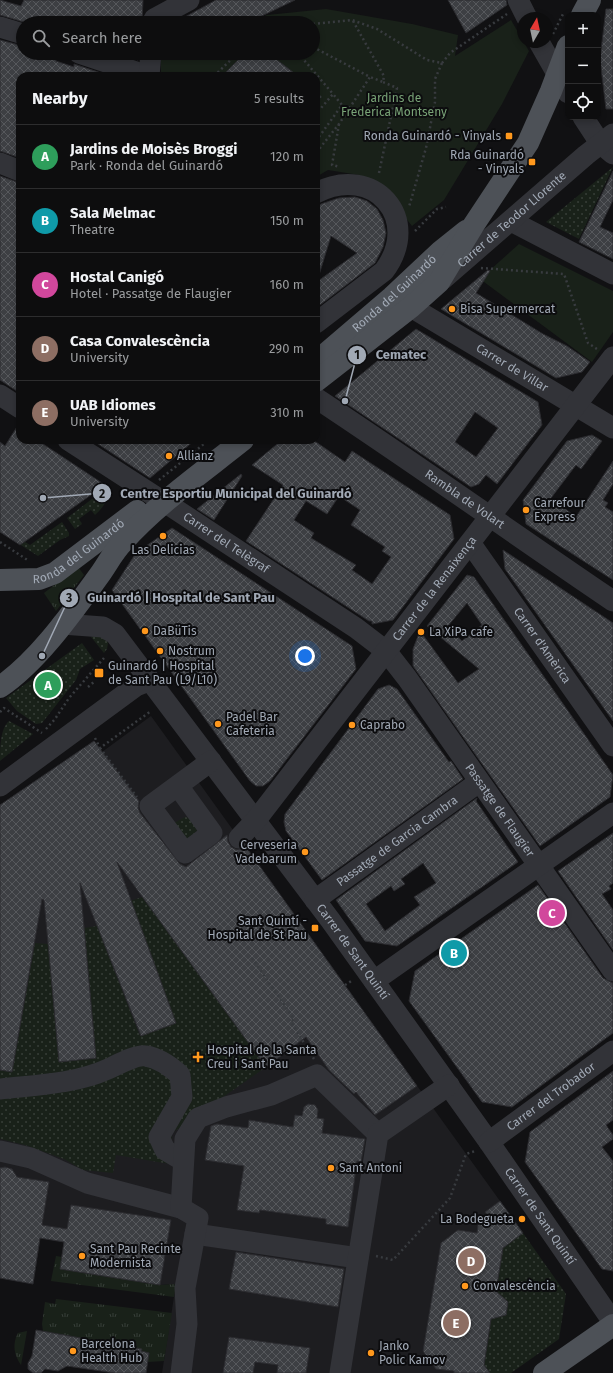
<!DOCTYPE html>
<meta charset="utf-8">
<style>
:root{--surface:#0d0d0e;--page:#161617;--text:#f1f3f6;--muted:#9a9c9e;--line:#2d2d2e;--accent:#0f766e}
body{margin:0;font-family:"Fira Sans",sans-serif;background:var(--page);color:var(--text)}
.controls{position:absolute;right:12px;top:12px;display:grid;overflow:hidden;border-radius:8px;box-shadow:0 2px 6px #0003}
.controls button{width:36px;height:36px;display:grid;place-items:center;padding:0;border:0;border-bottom:1px solid var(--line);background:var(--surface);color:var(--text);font:20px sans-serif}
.compass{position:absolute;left:517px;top:12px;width:36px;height:36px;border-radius:50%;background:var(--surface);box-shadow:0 2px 6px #0003;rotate:9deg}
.you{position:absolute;left:305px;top:656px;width:14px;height:14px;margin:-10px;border:3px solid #fff;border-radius:50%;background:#1a73e8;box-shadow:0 0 0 6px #1a73e833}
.badge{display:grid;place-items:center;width:26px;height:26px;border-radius:50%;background:var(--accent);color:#fff;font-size:13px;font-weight:700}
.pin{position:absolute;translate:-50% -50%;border:2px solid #fff;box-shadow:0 1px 4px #0006}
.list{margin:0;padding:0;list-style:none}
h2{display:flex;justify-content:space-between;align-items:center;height:52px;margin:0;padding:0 16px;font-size:17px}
h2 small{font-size:13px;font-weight:400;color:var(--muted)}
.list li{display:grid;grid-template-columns:26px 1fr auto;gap:12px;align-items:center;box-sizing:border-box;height:64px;padding:0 16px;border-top:1px solid var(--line)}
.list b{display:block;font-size:15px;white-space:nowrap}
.list p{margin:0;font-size:13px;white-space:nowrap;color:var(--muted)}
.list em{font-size:13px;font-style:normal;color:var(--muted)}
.icon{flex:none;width:22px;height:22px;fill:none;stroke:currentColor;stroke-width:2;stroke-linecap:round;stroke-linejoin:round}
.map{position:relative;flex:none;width:613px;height:1373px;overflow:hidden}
.search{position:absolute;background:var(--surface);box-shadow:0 2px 6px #0003;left:16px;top:16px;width:304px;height:44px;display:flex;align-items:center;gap:10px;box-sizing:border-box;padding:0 14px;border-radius:22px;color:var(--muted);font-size:15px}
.panel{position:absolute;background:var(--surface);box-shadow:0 2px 6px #0003;left:16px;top:72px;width:304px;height:372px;border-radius:12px}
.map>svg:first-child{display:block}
</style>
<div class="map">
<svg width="613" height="1373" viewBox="0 0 613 1373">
<defs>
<pattern id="grass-tufts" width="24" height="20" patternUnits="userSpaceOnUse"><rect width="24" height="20" fill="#192119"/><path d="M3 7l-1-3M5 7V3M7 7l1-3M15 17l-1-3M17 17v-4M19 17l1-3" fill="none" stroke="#373e38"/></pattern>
<pattern id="garden-dots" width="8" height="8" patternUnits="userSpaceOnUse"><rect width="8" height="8" fill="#192119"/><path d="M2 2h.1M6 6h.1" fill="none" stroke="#373e38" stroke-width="1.8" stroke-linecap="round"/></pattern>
<pattern id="building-cross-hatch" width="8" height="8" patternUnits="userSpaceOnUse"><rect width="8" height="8" fill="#3d3f43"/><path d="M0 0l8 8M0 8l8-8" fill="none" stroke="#56585c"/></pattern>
</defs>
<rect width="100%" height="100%" fill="#111113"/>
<polygon fill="#1d1d20" points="151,716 500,1201 485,1212 489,1217 478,1225 477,1233 458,1230 441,1243 423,1351 436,1369 454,1371 454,1373 162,1373 176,1284 160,1285 171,1220 71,1205 67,1229 42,1225 49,1182 15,1177 14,1171 8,1167 0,1170 0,805 94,741 102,752"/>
<g fill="url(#grass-tufts)">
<polygon points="78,567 84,575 56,611 44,593"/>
<polygon points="56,1256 62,1257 60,1269 160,1285 176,1284 174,1297 51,1281"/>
<polygon points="56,1299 172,1313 164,1361 147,1362 149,1353 141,1351 142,1349 43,1331 42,1324 45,1302 55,1304"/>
<path d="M 27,1331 L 21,1365 C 14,1355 12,1344 18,1333 Z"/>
</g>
<g fill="#192119">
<polygon points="326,9 412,24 458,35 455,56 511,20 529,51 502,104 444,200 412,226 387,194 359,175 328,170 316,177 316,76 161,76 161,53 313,53 313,23 248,23 267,15"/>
<polygon points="519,244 613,291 613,332 592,362 480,279"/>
</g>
<g fill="url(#garden-dots)">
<polygon points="613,167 579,239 546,222"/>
<path d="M 109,486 C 109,499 104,507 95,515 L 91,510 L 79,519 L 82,524 L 75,529 L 67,518 Z"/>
<polygon points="62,522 69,533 69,536 60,540 38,556 16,542 17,537 30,545"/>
<polygon points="95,634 106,639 108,643 107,649 104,653 91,637"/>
<polygon points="82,643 94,660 80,669 76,680 42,723 36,724 17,711 6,698"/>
<path d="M 9,721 L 33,734 L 0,761 C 0,748 0,729 9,721 Z"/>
<polygon points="185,817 194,819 198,830 187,839 174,823"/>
<polygon points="142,897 266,1067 172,1133 170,1164 116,1155 113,1173 83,1170 64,1159 25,1145 0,1139 0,1070 12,1072 35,943 48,944 59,1062 96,1058 84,928 97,926 140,1036 175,1023 130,901"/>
<polygon points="523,1233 566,1294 559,1339 511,1373 490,1373 484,1365 491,1319 504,1315 508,1302 496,1291 503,1246"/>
</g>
<g fill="url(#building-cross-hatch)" stroke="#2b2b2f" fill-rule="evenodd">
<polygon points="0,0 21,6 24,0 143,0 142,23 27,23 0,15"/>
<polygon points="216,0 295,0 247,23 174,23"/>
<polygon points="448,0 506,0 507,5 466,33"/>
<polygon points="606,9 613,9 613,109 606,109 600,59"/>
<polygon points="0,40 23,46 23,53 44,53 55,57 56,61 74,67 74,64 107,75 20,76 20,158 0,151"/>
<polygon points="117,53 139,53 138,60"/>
<polygon points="245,53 268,53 298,76 222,76"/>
<polygon points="613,171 613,200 600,227 613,233 613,259 579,242"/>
<polygon points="0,176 20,183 20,393 0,380"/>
<polygon points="355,197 367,201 377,209 383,220 386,233 383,247 375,263 316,308 316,283 318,281 357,253 331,236 319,275 316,274 316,208 321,204 339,198"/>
<polygon points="488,270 490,271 476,293 543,334 567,346 590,362 582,372 556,378 441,309"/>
<path d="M 416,329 L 538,402 L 542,425 L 497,484 L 486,475 L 479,484 L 471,487 L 335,396 ZM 475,412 L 498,428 L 476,457 L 455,442 Z"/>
<polygon points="20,422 20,440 37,440 105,485 20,545 0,532 0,442 5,446"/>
<polygon points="592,435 602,441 581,469 576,465 551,498 576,517 613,461 613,484 603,500 608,503 605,507 613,512 613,580 526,524 523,500 567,441"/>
<polygon points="92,440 195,440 150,478"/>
<path d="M 282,440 L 313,440 L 345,462 L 352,451 L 450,515 L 454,539 L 393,620 L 372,624 L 372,621 L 369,621 L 246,541 L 283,485 L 252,465 ZM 339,496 L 360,510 L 351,525 L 385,547 L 382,551 L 391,557 L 372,584 L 352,570 L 356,565 L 311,538 L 314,533 L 294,520 L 306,501 L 327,514 Z"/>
<polygon points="241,474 242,476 214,520 197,509"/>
<polygon points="172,528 352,646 356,669 270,781 263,786 256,786 250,781 112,590 136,553"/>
<polygon points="503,550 613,623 613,721 505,569"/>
<path d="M 467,575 L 474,577 L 613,775 L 610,797 L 540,846 L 413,666 L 413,649 L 420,631 L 458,683 L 479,669 L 427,626 ZM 467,603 L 482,625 L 462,641 L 447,627 Z"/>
<polygon points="389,685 397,689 449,762 451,761 463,779 322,880 286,831 284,822 285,814 378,689"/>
<polygon points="94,741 139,801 138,808 140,813 180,864 186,867 227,835 228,842 231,847 237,850 246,847 417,1086 375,1115 356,1092 354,1094 329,1070 306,1037 266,1067 117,862 176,1023 141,1036 80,883 96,1058 59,1062 44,900 42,899 12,1072 0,1070 0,805"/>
<path d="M 477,798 L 476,801 L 518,862 L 397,946 L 365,941 L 336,900 ZM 423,863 L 436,883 L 414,897 L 420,905 L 385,931 L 366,904 L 391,886 L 394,891 L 405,884 L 401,879 Z"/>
<polygon points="613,833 613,883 609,886 611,889 602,894 613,910 613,950 558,871"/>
<polygon points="538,885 603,978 613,983 613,1033 512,1107 482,1102 409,1001 415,971"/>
<polygon points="613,1071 613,1120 606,1125 613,1135 613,1139 602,1147 613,1161 613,1271 602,1269 525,1162 530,1132"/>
<polygon points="308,1104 315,1105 318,1110 317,1118 324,1119 322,1133 365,1139 361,1162 357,1161 348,1227 326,1224 326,1219 260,1210 259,1213 237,1210 244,1166 205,1160 211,1126 217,1124 248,1128 249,1120 293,1127 295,1115 302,1116 304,1107"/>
<polygon points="5,1167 12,1169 17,1177 49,1182 42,1225 67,1229 71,1205 171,1220 160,1285 60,1269 64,1242 40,1238 33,1284 0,1278 0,1168"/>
<polygon points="500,1201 523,1233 503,1248 496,1291 508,1302 506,1315 491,1319 484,1365 490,1373 454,1373 454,1371 436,1369 423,1351 441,1243 458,1230 477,1233 478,1225 489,1217 485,1212"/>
<polygon points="236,1252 344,1269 338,1307 229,1289"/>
<polygon points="36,1330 142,1349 141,1351 149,1353 146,1373 115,1373 67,1366 58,1371 45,1369 41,1373 33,1373 28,1369 28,1363 32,1356"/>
<polygon points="229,1337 310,1348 306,1373 277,1373 278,1365 255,1362 253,1373 223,1373"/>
</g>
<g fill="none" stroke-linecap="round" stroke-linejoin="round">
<g stroke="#383b3f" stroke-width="2.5" stroke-dasharray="2 3" stroke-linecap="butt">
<polyline points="353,21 384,76 383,82 370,77"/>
<polyline points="313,24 352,20 377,29 427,60 442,63 435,79 435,102 426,148 409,207"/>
<polyline points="553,34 563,14"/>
<polyline points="313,47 370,77 339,124 316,153"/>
<polyline points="298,53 333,94 316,114"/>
<polyline points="442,63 450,53 507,14"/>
<polyline points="214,76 238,53"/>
<polyline points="316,101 321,96"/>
<polyline points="339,124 332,165 340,167"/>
<polyline points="316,141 342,105 333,94"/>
<polyline points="379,173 397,88 383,82"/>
<polyline points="415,231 437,209 446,207"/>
<polyline points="481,268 564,274 588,343 597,349"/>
<polyline points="159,480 209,440"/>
<polyline points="0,542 29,561"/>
<polyline points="88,687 95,681"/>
<polyline points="0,712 4,708 42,733"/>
<polyline points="46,729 55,719 69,698 104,658"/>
<polyline points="95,738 100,748 151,711"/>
<polyline points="100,748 137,797"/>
<polyline points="252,958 294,1019 291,1022 314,1059"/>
<polyline points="345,985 353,980"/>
<polyline points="376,1256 393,1260 450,1198 466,1154 475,1151"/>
</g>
<g stroke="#323338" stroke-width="21">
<polyline points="518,0 527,18"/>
<polyline points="154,19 189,0"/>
<polyline points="0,27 23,34"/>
<polyline points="539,42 568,93"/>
<polyline points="79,53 148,76"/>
<polyline points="149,76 151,53"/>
<polyline points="583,117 600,143 613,154"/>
<polyline points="0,163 20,171"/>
<path d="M 316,193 C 374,163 423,219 384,271 L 316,323"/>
<polyline points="511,221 613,274"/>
<path id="s1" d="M 443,279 L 586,155 L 613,134"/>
<path id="s2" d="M 411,307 L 613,428"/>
<polyline points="0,395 20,408"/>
<path id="s3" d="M 316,398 C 416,464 514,534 613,601"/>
<polyline points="68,440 156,497"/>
<path id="s4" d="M 166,503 L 356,628 L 386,651 L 407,678 L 613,971"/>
<path id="s5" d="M 471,544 L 613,746"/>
<path id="s6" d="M 62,624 L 103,627 L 115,634 L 331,921 L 489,1142 L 613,1322"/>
<polyline points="0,786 136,686 149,681"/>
<polyline points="178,786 212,833 185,853 150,806 211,761"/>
<path id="s7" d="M 239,838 L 256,820 C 374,665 495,512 613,357"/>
<path id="s8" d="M 315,900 L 479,782"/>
<polyline points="374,981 613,813"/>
<path d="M 0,1089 C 36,1085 75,1084 108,1069 C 117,1065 137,1054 146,1056 C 159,1058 170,1066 180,1075 L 182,1097 L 159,1137 L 165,1150 L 182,1160"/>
<path id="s9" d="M 489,1142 L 613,1051"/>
<polyline points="0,1151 31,1158 87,1183 181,1208"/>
<polyline points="195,1234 358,1258"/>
<polyline points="181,1373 187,1324 185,1288 198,1218 181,1208 185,1139 198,1118 226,1107 271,1095 317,1075 378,1134"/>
<polyline points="340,1373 378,1134 449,1085"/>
</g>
<g stroke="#4d5157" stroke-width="22">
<polyline points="582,15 590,0"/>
<path id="s10" d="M 316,362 L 392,297 L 441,251 L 466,231"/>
<polyline points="316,381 411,307 439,282 473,226 528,143 551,91 568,46"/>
<path id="s11" d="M 0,580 L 39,579 L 55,573 L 137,511"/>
<path d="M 0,687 C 38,661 71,614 98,577 C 107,565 113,552 123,542 C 157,504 203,472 243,440"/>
<polyline points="544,1373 613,1325"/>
</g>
</g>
<g fill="#ff981d" stroke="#0c0c0e" stroke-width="1.5">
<rect x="505" y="132" width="8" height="8" rx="2"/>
<rect x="528" y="158" width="8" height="8" rx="2"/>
<circle cx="452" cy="309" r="4"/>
<circle cx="169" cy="456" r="4"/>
<circle cx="526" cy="510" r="4"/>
<circle cx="163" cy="536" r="4"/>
<circle cx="145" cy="631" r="4"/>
<circle cx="421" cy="632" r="4"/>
<circle cx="160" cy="651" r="4"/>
<rect x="94" y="668" width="10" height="10" rx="2"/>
<circle cx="218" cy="724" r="4"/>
<circle cx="352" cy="725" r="4"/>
<circle cx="305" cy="852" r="4"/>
<rect x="311" y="924" width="8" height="8" rx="2"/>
<path d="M196 1051h4v4h4v4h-4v4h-4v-4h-4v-4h4z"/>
<circle cx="331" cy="1168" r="4"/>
<circle cx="522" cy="1219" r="4"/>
<circle cx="82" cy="1256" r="4"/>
<circle cx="465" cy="1286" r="4"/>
<circle cx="73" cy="1351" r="4"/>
<circle cx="371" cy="1353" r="4"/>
</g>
<g text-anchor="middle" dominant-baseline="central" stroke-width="4" stroke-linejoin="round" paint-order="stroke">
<g font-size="12" fill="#78a276" stroke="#0c0c0e">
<text x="394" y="98">Jardins de<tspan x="394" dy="14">Frederica Montseny</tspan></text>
</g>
<g font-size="12" fill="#a1a9b5" stroke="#0c0c0e" text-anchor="start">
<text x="501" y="136" text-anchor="end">Ronda Guinardó - Vinyals</text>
<text x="524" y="155" text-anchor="end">Rda Guinardó<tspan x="524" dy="14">- Vinyals</tspan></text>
<text x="460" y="309">Bisa Supermercat</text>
<text x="177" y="456">Allianz</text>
<text x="534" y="503">Carrefour<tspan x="534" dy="14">Express</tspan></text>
<text x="163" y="550" text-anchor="middle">Las Delicias</text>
<text x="153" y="631">DaBüTis</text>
<text x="429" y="632">La XiPa cafe</text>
<text x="168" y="651">Nostrum</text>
<text x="108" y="666">Guinardó | Hospital<tspan x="108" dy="14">de Sant Pau (L9/L10)</tspan></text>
<text x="226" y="717">Padel Bar<tspan x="226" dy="14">Cafeteria</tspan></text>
<text x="360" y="725">Caprabo</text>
<text x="297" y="845" text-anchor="end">Cerveseria<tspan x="297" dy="14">Vadebarum</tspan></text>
<text x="307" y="921" text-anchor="end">Sant Quintí -<tspan x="307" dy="14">Hospital de St Pau</tspan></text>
<text x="207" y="1050">Hospital de la Santa<tspan x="207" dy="14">Creu i Sant Pau</tspan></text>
<text x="339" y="1168">Sant Antoni</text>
<text x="514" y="1219" text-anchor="end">La Bodegueta</text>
<text x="90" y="1249">Sant Pau Recinte<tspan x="90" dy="14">Modernista</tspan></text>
<text x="473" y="1286">Convalescència</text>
<text x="81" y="1344">Barcelona<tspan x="81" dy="14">Health Hub</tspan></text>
<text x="379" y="1346">Janko<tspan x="379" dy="14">Polic Kamov</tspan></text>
</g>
<g font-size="12" fill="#a1a9b5" stroke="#0c0c0e">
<text stroke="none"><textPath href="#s1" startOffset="91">Carrer de Teodor Llorente</textPath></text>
<text stroke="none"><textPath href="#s10" startOffset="104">Ronda del Guinardó</textPath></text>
<text stroke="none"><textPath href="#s2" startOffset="118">Carrer de Villar</textPath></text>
<text stroke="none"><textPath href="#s3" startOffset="180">Rambla de Volart</textPath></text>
<text stroke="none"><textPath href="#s4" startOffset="72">Carrer del Telègraf</textPath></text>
<text stroke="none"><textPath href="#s11" startOffset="87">Ronda del Guinardó</textPath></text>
<text stroke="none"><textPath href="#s7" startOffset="317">Carrer de la Renaixença</textPath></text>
<text stroke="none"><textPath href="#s5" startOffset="124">Carrer d'Amèrica</textPath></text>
<text stroke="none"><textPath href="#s4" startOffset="461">Passatge de Flaugier</textPath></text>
<text stroke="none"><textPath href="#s8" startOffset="101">Passatge de Garcia Cambra</textPath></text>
<text stroke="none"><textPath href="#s6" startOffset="452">Carrer de Sant Quintí</textPath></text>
<text stroke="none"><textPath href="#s9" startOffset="77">Carrer del Trobador</textPath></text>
<text stroke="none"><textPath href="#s6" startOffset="776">Carrer de Sant Quintí</textPath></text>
</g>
</g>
<path fill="none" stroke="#a1a9b5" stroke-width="1.5" d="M345 401L357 355M43 498L102 493M42 656L69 598"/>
<g fill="#a1a9b5" stroke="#0c0c0e" stroke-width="1.5">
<circle cx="345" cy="401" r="4"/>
<circle cx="43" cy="498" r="4"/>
<circle cx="42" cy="656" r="4"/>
<circle cx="357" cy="355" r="10"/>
<circle cx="102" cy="493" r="10"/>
<circle cx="69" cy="598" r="10"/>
</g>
<g font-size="12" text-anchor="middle" font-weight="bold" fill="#111">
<text x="357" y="359">1</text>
<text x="102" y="498">2</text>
<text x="69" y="602">3</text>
</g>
<g font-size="13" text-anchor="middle" font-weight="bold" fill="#a1a9b5" stroke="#0c0c0e" stroke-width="4" stroke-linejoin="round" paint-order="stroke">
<text x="401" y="359">Cematec</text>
<text x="236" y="498">Centre Esportiu Municipal del Guinardó</text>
<text x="181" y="602">Guinardó | Hospital de Sant Pau</text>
</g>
</svg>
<div class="controls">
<button>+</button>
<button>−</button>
<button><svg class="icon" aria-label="locate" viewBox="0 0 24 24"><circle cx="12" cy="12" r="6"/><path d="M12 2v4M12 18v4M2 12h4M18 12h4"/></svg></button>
</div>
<svg class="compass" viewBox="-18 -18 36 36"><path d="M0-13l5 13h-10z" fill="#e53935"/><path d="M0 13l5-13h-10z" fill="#9a9c9e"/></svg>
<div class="you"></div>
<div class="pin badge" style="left:48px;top:685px;background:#2e9e5b">A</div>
<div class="pin badge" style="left:454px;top:953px;background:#0f9aa8">B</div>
<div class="pin badge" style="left:552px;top:913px;background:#d1479c">C</div>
<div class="pin badge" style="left:471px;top:1261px;background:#8d6e63">D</div>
<div class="pin badge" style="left:456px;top:1323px;background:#8d6e63">E</div>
<div class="search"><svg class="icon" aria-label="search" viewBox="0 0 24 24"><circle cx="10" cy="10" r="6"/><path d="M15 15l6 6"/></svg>Search here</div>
<section class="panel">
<h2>Nearby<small>5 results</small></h2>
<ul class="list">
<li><span class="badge" style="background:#2e9e5b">A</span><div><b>Jardins de Moisès Broggi</b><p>Park · Ronda del Guinardó</p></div><em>120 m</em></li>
<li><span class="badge" style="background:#0f9aa8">B</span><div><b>Sala Melmac</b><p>Theatre</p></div><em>150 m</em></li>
<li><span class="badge" style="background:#d1479c">C</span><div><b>Hostal Canigó</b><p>Hotel · Passatge de Flaugier</p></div><em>160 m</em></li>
<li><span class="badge" style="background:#8d6e63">D</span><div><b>Casa Convalescència</b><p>University</p></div><em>290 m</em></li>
<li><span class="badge" style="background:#8d6e63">E</span><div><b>UAB Idiomes</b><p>University</p></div><em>310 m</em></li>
</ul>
</section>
</div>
